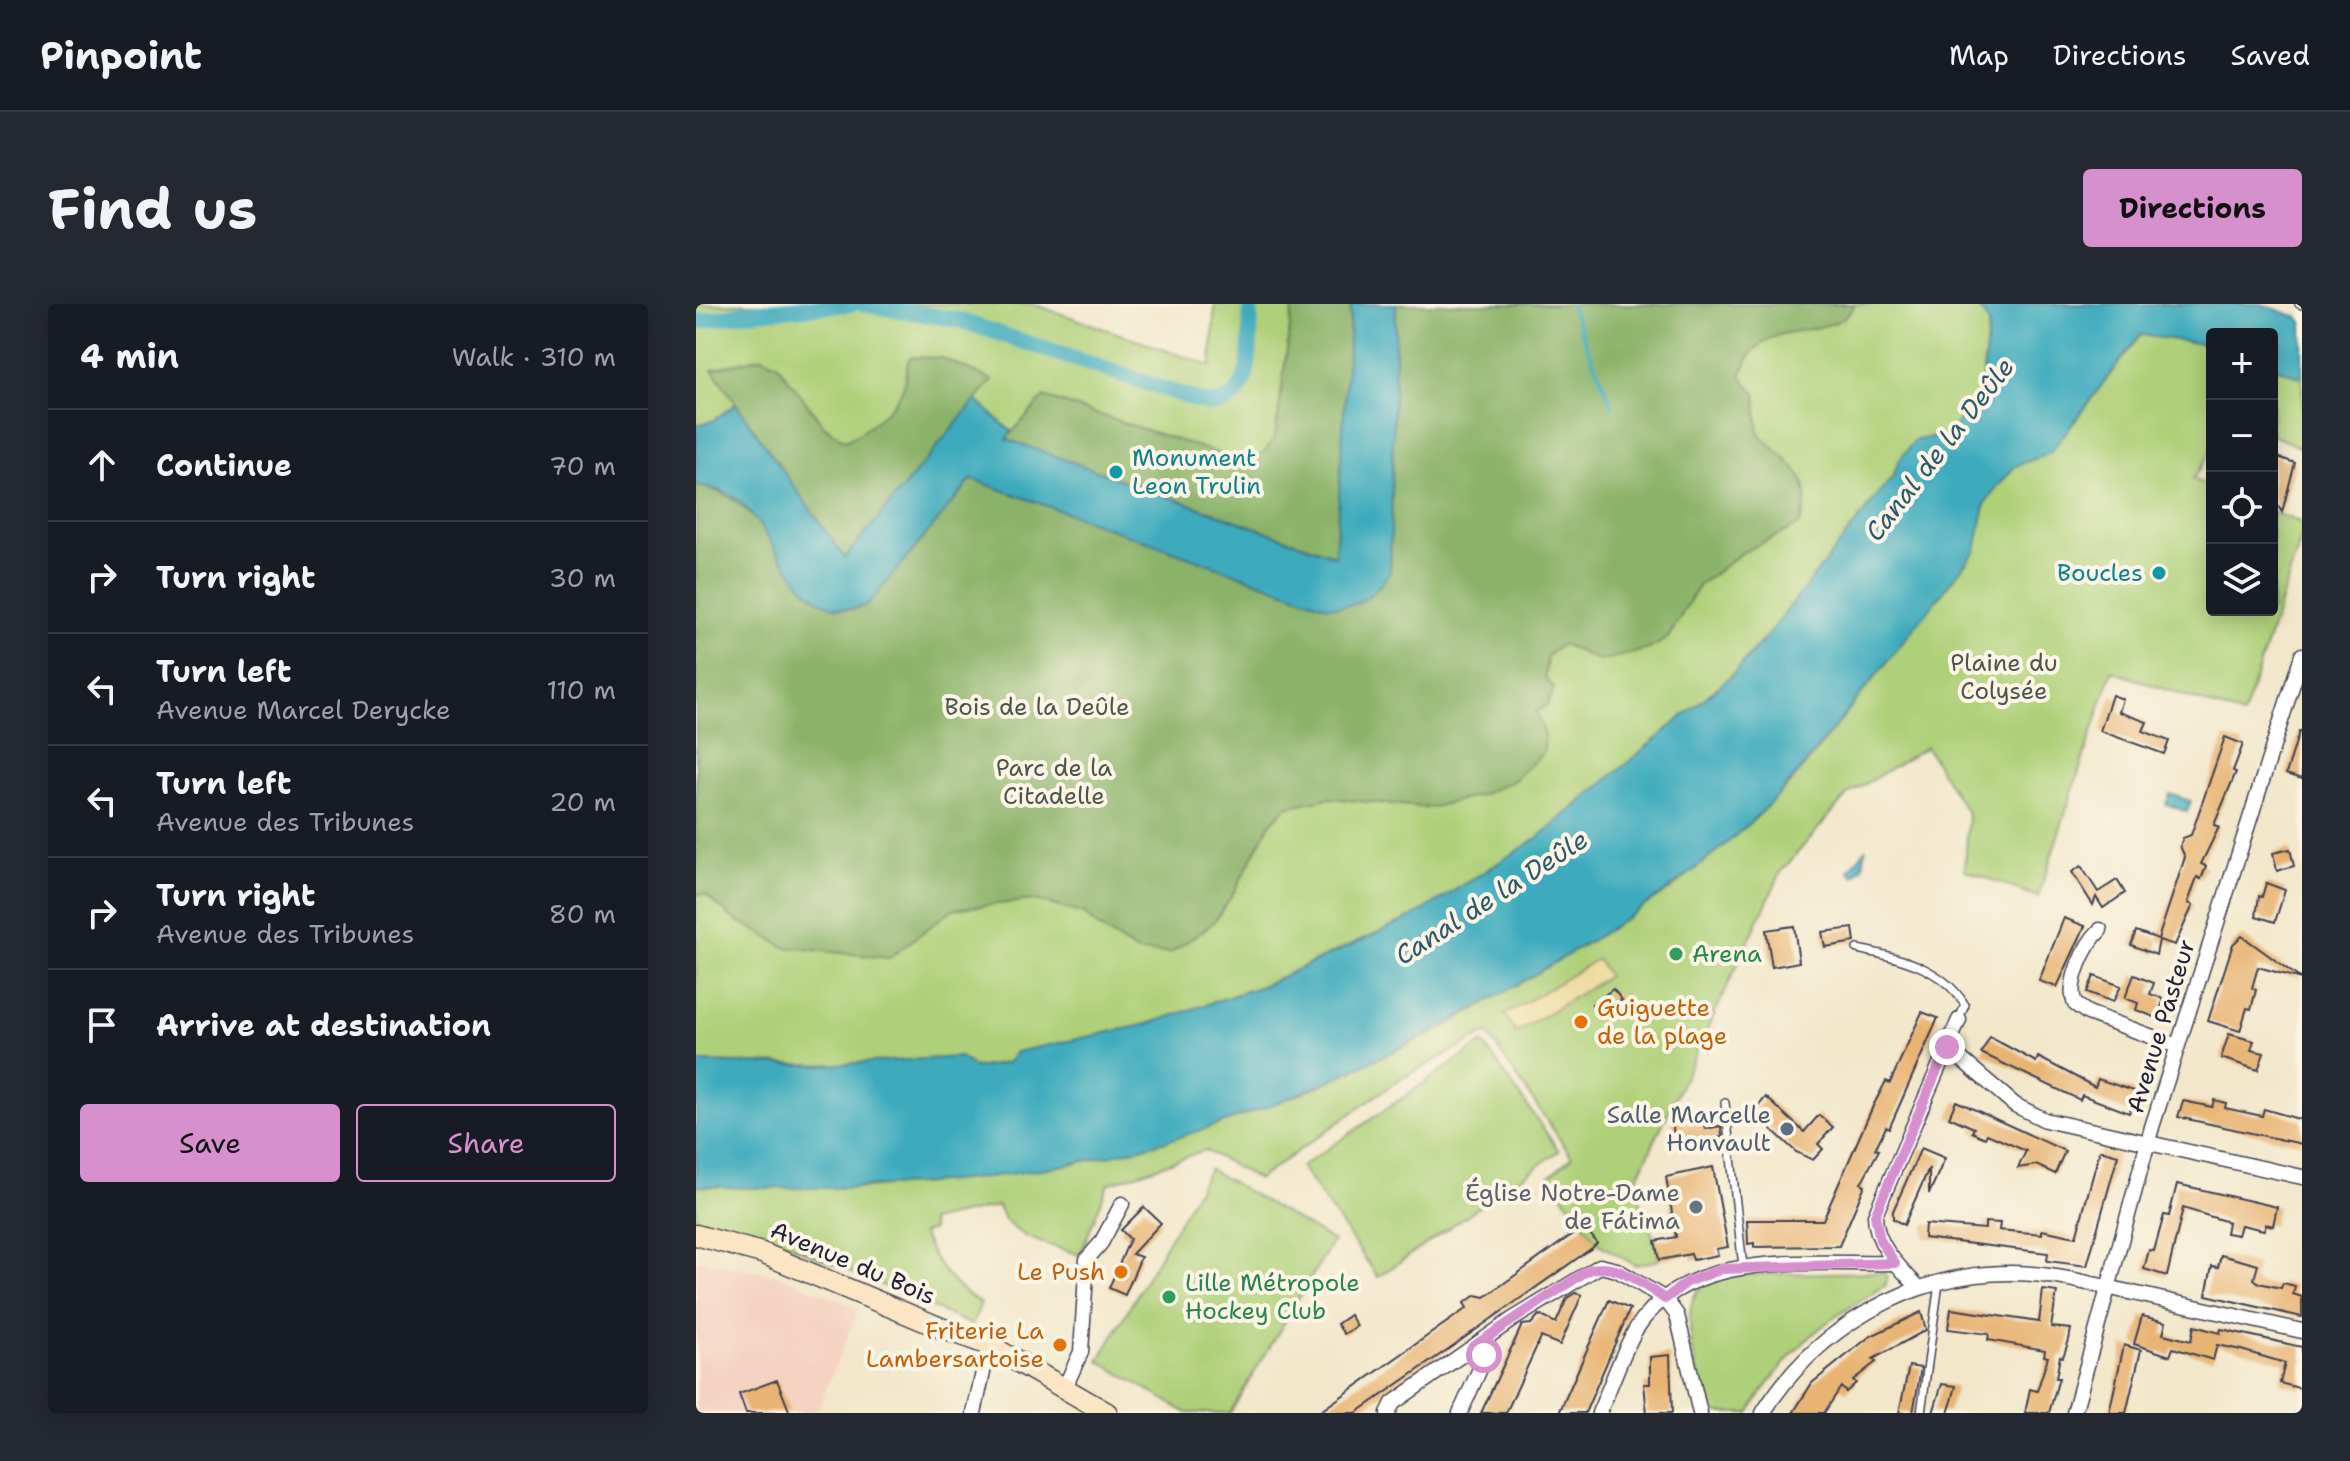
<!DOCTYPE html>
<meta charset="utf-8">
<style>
:root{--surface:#171b24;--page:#242831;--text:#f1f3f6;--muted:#9ea1a6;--line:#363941;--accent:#d690ce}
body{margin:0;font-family:"Shantell Sans",sans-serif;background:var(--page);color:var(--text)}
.controls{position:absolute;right:24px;top:24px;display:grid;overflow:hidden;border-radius:8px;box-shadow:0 4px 20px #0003}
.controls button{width:72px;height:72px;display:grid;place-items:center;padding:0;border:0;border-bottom:2px solid var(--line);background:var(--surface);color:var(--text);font:40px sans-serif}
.stop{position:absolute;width:24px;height:24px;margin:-18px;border:6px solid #d690ce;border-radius:50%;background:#fff}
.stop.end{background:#d690ce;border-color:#fff;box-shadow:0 2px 8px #0008}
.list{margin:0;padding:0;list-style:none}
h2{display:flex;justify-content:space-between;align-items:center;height:104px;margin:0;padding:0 32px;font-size:34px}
h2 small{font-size:26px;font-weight:400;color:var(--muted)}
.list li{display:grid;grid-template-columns:52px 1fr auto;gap:24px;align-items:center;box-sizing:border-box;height:112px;padding:0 32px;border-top:2px solid var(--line)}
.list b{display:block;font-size:30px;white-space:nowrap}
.list p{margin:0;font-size:26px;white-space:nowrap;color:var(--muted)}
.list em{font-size:26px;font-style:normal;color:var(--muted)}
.actions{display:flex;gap:16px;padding:24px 32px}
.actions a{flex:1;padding:18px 0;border:2px solid var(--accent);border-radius:8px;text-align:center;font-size:28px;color:var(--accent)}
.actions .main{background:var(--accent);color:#111}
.icon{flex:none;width:44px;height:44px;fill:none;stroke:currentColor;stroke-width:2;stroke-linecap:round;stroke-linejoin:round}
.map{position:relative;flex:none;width:1606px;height:1109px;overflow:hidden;border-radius:8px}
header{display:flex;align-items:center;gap:48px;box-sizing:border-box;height:112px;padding:0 40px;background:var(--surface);border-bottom:2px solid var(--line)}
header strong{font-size:38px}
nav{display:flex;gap:44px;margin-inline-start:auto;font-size:28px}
.intro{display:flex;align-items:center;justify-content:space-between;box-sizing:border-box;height:192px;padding:0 48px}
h1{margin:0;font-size:56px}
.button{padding:20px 36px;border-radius:8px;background:var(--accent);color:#111;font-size:28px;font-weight:700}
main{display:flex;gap:48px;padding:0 48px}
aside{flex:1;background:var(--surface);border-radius:8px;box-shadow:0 4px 20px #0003}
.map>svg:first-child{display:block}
</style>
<header>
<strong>Pinpoint</strong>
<nav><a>Map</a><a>Directions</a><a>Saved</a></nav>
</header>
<div class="intro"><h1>Find us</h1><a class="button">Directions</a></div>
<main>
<aside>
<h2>4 min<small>Walk · 310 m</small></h2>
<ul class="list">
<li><svg class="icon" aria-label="ahead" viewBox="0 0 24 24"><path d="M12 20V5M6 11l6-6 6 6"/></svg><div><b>Continue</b></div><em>70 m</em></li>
<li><svg class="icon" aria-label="right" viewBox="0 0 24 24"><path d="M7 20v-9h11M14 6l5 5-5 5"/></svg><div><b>Turn right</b></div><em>30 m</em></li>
<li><svg class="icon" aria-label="left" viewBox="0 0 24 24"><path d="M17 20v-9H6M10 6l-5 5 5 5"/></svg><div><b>Turn left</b><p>Avenue Marcel Derycke</p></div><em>110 m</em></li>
<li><svg class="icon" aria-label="left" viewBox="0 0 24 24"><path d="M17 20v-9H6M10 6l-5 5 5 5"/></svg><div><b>Turn left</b><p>Avenue des Tribunes</p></div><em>20 m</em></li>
<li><svg class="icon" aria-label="right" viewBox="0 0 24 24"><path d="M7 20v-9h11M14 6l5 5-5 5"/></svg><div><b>Turn right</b><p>Avenue des Tribunes</p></div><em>80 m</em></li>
<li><svg class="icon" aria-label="arrive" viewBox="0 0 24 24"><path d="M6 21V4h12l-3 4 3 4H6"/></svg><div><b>Arrive at destination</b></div></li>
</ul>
<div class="actions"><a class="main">Save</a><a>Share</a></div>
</aside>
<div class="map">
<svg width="1606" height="1109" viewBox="0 0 1606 1109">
<rect width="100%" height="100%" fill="#fcf5e5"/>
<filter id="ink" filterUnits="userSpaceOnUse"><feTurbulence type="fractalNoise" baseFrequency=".0125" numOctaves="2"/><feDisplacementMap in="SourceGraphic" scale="16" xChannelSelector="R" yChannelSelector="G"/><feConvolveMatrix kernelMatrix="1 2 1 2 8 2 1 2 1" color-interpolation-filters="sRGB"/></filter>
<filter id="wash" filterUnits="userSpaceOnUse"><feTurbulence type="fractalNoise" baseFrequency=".006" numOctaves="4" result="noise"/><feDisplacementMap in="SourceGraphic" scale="32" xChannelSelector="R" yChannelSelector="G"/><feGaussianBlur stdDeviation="1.8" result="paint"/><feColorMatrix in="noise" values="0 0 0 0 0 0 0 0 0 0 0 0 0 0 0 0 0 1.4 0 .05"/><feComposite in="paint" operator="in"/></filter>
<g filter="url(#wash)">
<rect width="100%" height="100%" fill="#f2e7cb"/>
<polygon fill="#f5d3c2" points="0,956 85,972 163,1005 120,1109 0,1109"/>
<g fill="#aed078" stroke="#68795a" stroke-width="2">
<polygon points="0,0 337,0 515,62 519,0 655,0 640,252 148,255 39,100 16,117 0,121"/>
<polygon points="700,0 1275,0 1282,2 1293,19 1284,91 1253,129 1218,138 1203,157 1197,172 1070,333 1034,373 843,533 720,611 565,682 452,720 311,759 279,764 0,758 0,182 682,285"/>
<path d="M 1446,29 L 1516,41 L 1516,146 L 1497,175 L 1516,184 L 1516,306 L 1576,306 L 1576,208 L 1606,219 L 1606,232 L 1547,412 L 1416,367 L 1342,593 L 1269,566 L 1272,510 L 1230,443 L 1151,491 L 1085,568 L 938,881 L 959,937 L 963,956 L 939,961 L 901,939 L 853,872 L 876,853 L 791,729 L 704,775 L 562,875 L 509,846 L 412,880 L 384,951 C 354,940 312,935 302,902 L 234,917 L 236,926 L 226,929 C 238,958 257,984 285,999 L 276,1021 L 92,940 L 0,918 L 0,882 L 170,884 L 270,874 L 444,844 L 609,788 L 746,725 L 975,585 L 1060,514 L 1097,476 L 1280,246 L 1289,200 L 1302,182 L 1319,162 L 1353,150 Z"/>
<polygon points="1576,62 1606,74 1606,144 1576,131"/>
<polygon points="787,739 863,847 682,973 605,863"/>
<polygon points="513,865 637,937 534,1109 491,1109 403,1057"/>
<path d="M 1185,968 L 1191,972 L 1190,981 C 1173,993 1154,1003 1136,1015 C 1102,1039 1075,1073 1053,1109 L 1011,1109 C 1005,1079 981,1009 1003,985 C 1010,977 1022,975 1032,971 Z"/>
</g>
<g fill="#8ab268" stroke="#566a52" stroke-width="2">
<path d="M 597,0 L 655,0 L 640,252 L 310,135 L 348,93 L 540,155 C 562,156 572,149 580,128 Z"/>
<path d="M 700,0 L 1159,0 C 1136,44 1064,4 1045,72 L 1060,90 L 1063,130 C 1094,162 1124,173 1103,221 L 1047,248 L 1003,281 L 972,334 L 953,345 L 904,357 L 866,340 L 851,352 L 849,373 L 858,385 L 851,401 L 840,408 L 848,428 L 848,448 L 817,477 L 787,490 L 734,504 L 633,494 L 590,503 L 574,520 L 537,590 L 517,619 L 475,649 L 441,648 L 402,623 L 388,610 L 339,596 L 257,605 L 193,654 L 89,643 L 35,613 L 10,591 L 0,590 L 0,182 C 54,187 82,248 112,288 L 251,204 L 276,175 L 631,302 L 694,268 Z"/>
<path d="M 66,53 L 81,60 L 128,122 L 149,137 C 168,129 199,103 207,84 C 211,75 208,63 214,53 L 246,54 L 297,76 L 148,255 L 16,65 Z"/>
</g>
<polygon fill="#eeda9e" stroke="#887e6c" stroke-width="2" points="901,655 912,672 820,729 809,711"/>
<g fill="#3eabbd" stroke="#30667c" stroke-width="2">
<path d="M 655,0 L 700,0 L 694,268 C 676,294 663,305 631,302 L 276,175 L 173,300 C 109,328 83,234 45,199 C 34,188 15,183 0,182 L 0,121 L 16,117 L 40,100 L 149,254 L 280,96 L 316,128 L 311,135 L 639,252 Z"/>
<path d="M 1275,0 L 1565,0 L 1602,13 L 1606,18 L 1606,74 L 1576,62 L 1576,30 L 1516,30 L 1516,41 L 1444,31 L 1353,150 L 1319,162 L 1302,182 L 1289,200 L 1280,246 C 1240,297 1199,348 1158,399 C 1127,438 1097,479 1060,513 C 993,577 913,627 833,674 C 711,745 579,809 441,845 C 298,882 147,889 0,882 L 0,758 L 124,761 L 264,753 L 279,764 L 311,759 L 320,748 L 452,720 L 566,682 L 720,611 L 843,533 L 1034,373 L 1070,333 L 1197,172 L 1203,157 L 1218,137 L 1253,129 L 1284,91 L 1293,19 L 1282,2 Z"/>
<polygon points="1474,490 1495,497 1491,508 1470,500"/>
<polygon points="1170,544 1167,563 1158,573 1153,567"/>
</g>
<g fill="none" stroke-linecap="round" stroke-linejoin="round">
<polyline stroke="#3eabbd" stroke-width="4" points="874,0 916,102"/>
<g stroke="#3eabbd" stroke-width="16">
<path d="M 167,0 L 263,16 L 512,100 C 563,101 552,36 555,0"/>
<polyline points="0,18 49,9 156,0"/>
</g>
</g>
<g id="blocks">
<g fill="#e8b473">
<polygon points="1576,151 1599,159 1586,208 1576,193"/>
<polygon points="1416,391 1427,395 1423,408 1451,418 1447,427 1473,437 1468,450 1404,427"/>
<polygon points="1603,428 1606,428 1606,475 1590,470"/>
<polygon points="1529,433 1547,440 1537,467 1540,468 1518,521 1523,523 1505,560 1510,562 1505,575 1501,573 1492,599 1497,601 1479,641 1463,636 1460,651 1435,641 1440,627 1462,635 1489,553 1484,542 1487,534 1495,531"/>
<polygon points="1594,545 1598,562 1581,567 1577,549"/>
<polygon points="1385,562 1402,588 1421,576 1429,589 1407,604 1400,593 1397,601 1376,568"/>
<polygon points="1570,579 1589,586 1579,618 1560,612 1563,592 1566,593"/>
<polygon points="1368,614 1389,622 1361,683 1343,677"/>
<polygon points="1098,622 1103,658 1076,663 1070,626"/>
<polygon points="1157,624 1159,638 1129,643 1126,628"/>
<polygon points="1546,632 1605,675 1562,663 1556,684 1560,686 1555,705 1551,704 1544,727 1512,717 1537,640"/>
<polygon points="1438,671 1458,679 1454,690 1468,695 1461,714 1440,706 1442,699 1429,694"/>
<polygon points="1398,672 1425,682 1417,698 1391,688"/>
<polygon points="917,685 926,696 904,711 896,700"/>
<polygon points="1226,708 1242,714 1193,825 1190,823 1179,845 1183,846 1165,879 1169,881 1143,942 1058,943 1058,939 1052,940 1051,916 1127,916 1177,802 1190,777 1194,779"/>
<polygon points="1533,730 1558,737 1555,746 1568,749 1562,766 1525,754"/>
<polygon points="1294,733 1340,758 1342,753 1399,783 1402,775 1441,788 1433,809 1386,791 1384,796 1285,749"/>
<polygon points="1070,793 1108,828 1123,811 1137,823 1122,840 1127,845 1117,856 1100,848 1057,808"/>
<polygon points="1518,796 1530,799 1529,804 1566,812 1568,805 1606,816 1606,840 1482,813 1487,797 1516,803"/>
<polygon points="1260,797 1369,847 1359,870 1340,861 1322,864 1330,847 1291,830 1289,834 1276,828 1278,824 1253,813"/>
<polygon points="975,809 991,820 1007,816 1009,825 1025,822 1026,833 985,841 979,839"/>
<polygon points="1225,844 1249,854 1233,890 1233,864 1208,921 1197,915 1197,907"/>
<polygon points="1404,846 1422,851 1391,962 1351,957 1352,949 1228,934 1229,920 1289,925 1289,918 1304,919 1303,926 1346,930 1346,926 1380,933"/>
<polygon points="1017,863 1032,943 1020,945 1022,951 997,956 995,950 963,956 959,937 980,933 970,873"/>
<polygon points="1481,880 1581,903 1577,922 1570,920 1568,926 1545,921 1542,931 1530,929 1532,918 1487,904 1471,972 1448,965 1453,946 1458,947 1468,911 1473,912"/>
<polygon points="448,903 465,919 436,950 445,953 429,991 413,984 434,935 425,926"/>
<polygon points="888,922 901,939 896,944 761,1039 660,1109 622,1109 771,1004 768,999 780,991 789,993"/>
<polygon points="1525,951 1562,961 1558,975 1563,979 1585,984 1587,979 1599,982 1597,990 1606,993 1606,1013 1510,991 1516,962 1522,963"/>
<polygon points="1347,986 1361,988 1355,1023 1375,1025 1373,1036 1367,1053 1364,1052 1360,1074 1363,1074 1353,1109 1329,1109 1334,1085 1341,1087 1352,1053 1348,1052 1349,1046 1292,1036 1293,1030 1252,1025 1255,1005 1343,1018"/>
<polygon points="879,989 886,991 864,1041 845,1033 810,1109 785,1109 826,1021 835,1020 843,1011 860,1019 871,994"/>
<polygon points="913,996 934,1005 889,1109 863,1109"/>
<polygon points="1225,1008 1230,1026 1177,1055 1180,1058 1157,1076 1160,1079 1150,1088 1145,1083 1128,1109 1097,1109 1116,1079 1173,1033"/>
<polygon points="654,1011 661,1022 648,1030 641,1020"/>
<polygon points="1446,1012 1470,1018 1467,1030 1495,1037 1498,1022 1524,1029 1525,1025 1606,1043 1606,1085 1584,1079 1589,1059 1545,1046 1521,1041 1517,1056 1477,1044 1474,1052 1438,1040"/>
<polygon points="1428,1041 1445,1046 1430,1109 1413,1109"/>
<polygon points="974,1051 976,1109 951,1109 948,1080 954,1080 954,1053"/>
<polygon points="1213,1062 1225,1064 1221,1087 1217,1109 1203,1109"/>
<polygon points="81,1076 94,1109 50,1109 43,1090"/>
<polygon points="1246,1080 1260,1082 1256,1097 1252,1109 1237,1109"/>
</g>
</g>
</g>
<g filter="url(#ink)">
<use href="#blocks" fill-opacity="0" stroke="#414051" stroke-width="2"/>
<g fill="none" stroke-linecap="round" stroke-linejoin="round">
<defs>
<g id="lane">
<polyline points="1603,0 1606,1"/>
<path d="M 1161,645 C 1202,653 1246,663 1269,701 L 1263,715"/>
<polyline points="1029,799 1047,963"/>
<polyline points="1225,1109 1243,979"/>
</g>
<g id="street">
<path d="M 1404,626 C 1389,641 1370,679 1379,700 L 1392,709 L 1481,742"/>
<polyline points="1251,743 1319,801 1349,816 1606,873"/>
<path d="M 1223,984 C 1203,963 1179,941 1179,911 L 1263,716"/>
<polyline points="369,1083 385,1048 391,955 405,939 426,900"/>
<polyline points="278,1109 293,1041"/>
<polyline points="692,1109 697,1099 817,1015 904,962 921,966 969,995 981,1011 1004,1109"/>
<polyline points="764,1109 787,1058 784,1038"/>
<path d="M 903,1109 C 915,1082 925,1051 940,1025 C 992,943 1115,961 1199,959"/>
<path d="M 1067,1109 C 1120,1024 1214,969 1315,969 C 1354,969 1391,979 1428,987 C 1488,1000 1547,1014 1606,1027"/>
<polyline points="1378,1109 1456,823 1606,351"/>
</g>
<polyline id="secondary" points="0,931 66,949 245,1024 293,1041 411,1109"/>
</defs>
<use href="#lane" stroke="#414051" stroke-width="10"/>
<use href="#street" stroke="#414051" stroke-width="17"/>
<use href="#secondary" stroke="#414051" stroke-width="23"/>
<use href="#lane" stroke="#fff" stroke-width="7"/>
<use href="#street" stroke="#fff" stroke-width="14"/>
<use href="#secondary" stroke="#fce5c4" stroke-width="20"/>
</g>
</g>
<g fill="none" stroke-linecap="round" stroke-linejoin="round" filter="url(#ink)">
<path stroke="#d690ce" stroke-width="10" d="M 788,1051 L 784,1038 L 889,968 C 918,954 945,980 969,995 L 991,978 L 1026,965 L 1199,959 L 1184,936 L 1179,911 L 1251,743"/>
</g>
<g fill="#0f9aa8" stroke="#fcf5e5" stroke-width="3">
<circle cx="420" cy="168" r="8"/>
<circle cx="1463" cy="269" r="8"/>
</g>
<g fill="#2e9e5b" stroke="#fcf5e5" stroke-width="3">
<circle cx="980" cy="650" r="8"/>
<circle cx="473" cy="993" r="8"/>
</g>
<g fill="#e8710a" stroke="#fcf5e5" stroke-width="3">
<circle cx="885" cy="718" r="8"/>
<circle cx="425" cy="968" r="8"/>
<circle cx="364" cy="1041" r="8"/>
</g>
<circle fill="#5c6f8a" stroke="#fcf5e5" stroke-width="3" cx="1091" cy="825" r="8"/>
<circle fill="#6b7280" stroke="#fcf5e5" stroke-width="3" cx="1000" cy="903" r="8"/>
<g text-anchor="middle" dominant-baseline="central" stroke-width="8" stroke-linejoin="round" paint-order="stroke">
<g font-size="24" fill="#0d838f" stroke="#fcf5e5" text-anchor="start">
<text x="436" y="154">Monument<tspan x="436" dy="28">Leon Trulin</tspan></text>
<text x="1447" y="269" text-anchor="end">Boucles</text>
</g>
<g font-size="24" fill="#4c564d" stroke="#fcf5e5">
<text x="1308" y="359">Plaine du<tspan x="1308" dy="28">Colysée</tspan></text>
<text x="341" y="403">Bois de la Deûle</text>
<text x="358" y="464">Parc de la<tspan x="358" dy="28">Citadelle</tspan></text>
</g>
<g font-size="24" fill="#27864d" stroke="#fcf5e5" text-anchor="start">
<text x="996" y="650">Arena</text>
<text x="489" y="979">Lille Métropole<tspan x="489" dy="28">Hockey Club</tspan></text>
</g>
<g font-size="24" fill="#c56008" stroke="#fcf5e5" text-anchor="end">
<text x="901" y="704" text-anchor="start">Guiguette<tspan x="901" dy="28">de la plage</tspan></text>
<text x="409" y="968">Le Push</text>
<text x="348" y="1027">Friterie La<tspan x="348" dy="28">Lambersartoise</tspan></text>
</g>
<g font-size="24" fill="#22223b" stroke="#fcf5e5">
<text transform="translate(1465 722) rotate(-73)">Avenue Pasteur</text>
<text transform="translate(157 959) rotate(23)">Avenue du Bois</text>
</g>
<g font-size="24" fill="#4e5e75" stroke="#fcf5e5" text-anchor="end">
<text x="1075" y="811">Salle Marcelle<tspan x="1075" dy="28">Honvault</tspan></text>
</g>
<g font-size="24" fill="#5b616d" stroke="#fcf5e5" text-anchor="end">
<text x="984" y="889">Église Notre-Dame<tspan x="984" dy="28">de Fátima</tspan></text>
</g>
<g font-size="26" font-style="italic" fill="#2d596f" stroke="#fcf5e5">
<text transform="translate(1243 145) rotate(-52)">Canal de la Deûle</text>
<text transform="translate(795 593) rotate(-33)">Canal de la Deûle</text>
</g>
</g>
</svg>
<div class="controls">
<button>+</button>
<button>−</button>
<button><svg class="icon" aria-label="locate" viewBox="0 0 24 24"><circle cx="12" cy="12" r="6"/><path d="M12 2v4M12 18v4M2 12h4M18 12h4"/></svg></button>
<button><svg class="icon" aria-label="layers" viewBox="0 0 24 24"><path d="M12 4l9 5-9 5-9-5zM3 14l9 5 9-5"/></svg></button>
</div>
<div class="stop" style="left:788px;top:1051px"></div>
<div class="stop end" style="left:1251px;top:743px"></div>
</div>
</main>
